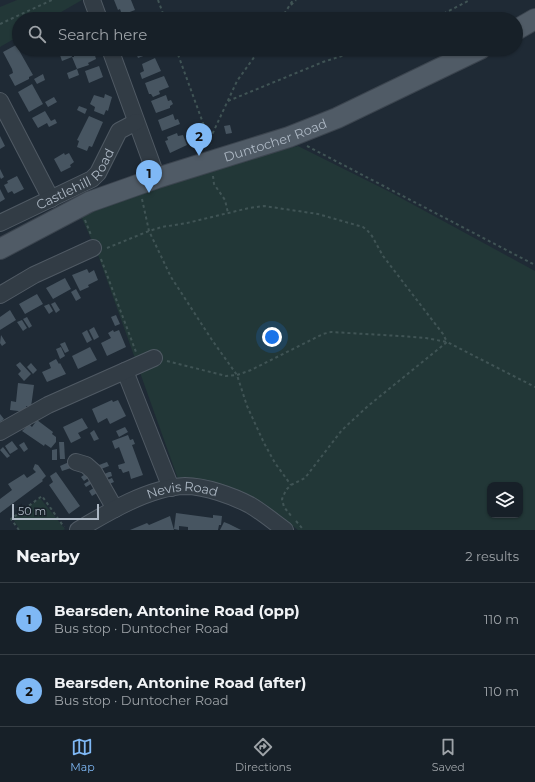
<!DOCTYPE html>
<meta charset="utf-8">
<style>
:root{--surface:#172028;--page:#242d34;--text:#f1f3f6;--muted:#9ea3a8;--line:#363e45;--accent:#7fb8f5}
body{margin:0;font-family:Montserrat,sans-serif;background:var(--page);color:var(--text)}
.controls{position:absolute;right:12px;bottom:12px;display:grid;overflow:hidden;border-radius:8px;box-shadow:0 1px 3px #0004}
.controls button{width:36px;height:36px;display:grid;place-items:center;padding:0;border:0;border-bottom:1px solid var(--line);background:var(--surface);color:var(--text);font:20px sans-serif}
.scale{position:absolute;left:12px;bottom:10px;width:87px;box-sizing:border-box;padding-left:4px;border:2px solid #acb7c3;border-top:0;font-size:11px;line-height:14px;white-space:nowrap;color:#acb7c3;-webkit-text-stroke:3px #18212a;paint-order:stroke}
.you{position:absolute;left:272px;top:337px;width:14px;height:14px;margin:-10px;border:3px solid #fff;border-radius:50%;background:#1a73e8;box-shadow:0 0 0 6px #1a73e833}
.badge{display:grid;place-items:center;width:26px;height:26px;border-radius:50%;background:var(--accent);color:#111;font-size:13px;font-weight:700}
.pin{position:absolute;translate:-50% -33px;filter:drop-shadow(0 1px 2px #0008)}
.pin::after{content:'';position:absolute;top:21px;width:14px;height:12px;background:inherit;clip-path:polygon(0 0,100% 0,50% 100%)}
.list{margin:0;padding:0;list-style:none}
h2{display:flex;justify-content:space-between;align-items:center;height:52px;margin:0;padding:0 16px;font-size:17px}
h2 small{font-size:13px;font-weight:400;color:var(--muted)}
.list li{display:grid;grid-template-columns:26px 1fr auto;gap:12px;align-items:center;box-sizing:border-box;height:72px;padding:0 16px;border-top:1px solid var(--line)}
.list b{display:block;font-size:15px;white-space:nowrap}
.list p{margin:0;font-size:13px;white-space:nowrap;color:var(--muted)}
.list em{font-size:13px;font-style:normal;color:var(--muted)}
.icon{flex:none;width:22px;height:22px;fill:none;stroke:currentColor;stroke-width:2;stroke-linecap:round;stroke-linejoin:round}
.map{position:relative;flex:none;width:535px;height:530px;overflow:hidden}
.search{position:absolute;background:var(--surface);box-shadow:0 1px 3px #0004;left:12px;right:12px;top:12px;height:44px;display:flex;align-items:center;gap:10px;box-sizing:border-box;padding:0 14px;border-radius:22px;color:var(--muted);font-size:15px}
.sheet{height:196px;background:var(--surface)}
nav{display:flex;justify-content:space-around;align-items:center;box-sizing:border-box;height:56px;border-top:1px solid var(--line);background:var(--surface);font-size:11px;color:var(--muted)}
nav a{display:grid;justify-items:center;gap:2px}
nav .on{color:var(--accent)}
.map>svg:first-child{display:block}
</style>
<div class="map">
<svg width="535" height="530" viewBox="0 0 535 530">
<rect width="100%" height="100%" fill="#1f2a35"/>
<g fill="#223737" fill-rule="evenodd">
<polygon points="17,0 82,0 49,19 19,19 19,36 0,47 0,7"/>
<path d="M 298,146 L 390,192 L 535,271 L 535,530 L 298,530 L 253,497 L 178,479 L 97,252 L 80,214 L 227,164 ZM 490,485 L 520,485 L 520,515 L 490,515 Z"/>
<polygon points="40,498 65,529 63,530 20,530 13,519"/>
</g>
<g fill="#475561">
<polygon points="114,0 131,0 135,10 122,15 120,9 118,10"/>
<polygon points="78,12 81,19 65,19 64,17"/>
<polygon points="137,16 138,19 128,19"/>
<polygon points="16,45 33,75 29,77 29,79 15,86 9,75 13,73 12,69 3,52"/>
<polygon points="89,49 94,49 95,52 94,52 96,59 88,63 89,65 77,69 72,57 74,57 74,55"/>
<polygon points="132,49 153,49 154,52 138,58 136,53 134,54"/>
<polygon points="70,51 72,57 62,61 60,55"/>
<polygon points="155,58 161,71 142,79 140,73 144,71 142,64"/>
<polygon points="99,66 103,77 89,83 85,71"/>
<polygon points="77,69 79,75 69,79 67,73"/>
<polygon points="43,74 45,80 37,84 34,79"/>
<polygon points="164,76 169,87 159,91 160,94 153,97 151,94 149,94 145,83"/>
<polygon points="32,84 43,104 29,112 18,92"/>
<polygon points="105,94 112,97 108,111 106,110 104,115 94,111 95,107 90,104 94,95 104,98"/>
<polygon points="166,95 168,101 171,100 173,104 170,106 170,108 156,113 151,101"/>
<polygon points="54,97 57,102 48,107 45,102"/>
<polygon points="79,106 87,109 85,114 77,110"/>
<polygon points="45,111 51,121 55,119 57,123 49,127 47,123 38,128 32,118"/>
<polygon points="173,114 175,120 178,119 180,124 162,131 158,120"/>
<polygon points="89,116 103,122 92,147 89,146 87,151 77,147 79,141 77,140"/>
<polygon points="230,125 232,133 226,134 224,126"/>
<polygon points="177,133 178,136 183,135 187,145 170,153 165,141 168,140 167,137"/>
<polygon points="0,136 5,146 0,149"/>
<polygon points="64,153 65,155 69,153 74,162 70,165 71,167 61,172 54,159"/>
<polygon points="0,169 4,177 1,179 0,177"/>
<polygon points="17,176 24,189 14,194 12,191 8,193 4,185 8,183 7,181"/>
<polygon points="0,189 5,199 0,202"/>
<polygon points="87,269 89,273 94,270 98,280 88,285 89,287 80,291 72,275"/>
<polygon points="65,278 71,289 53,299 46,288"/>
<polygon points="76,289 81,298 76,301 71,292"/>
<polygon points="37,294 43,304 25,314 19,304"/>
<polygon points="55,302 60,310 56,313 51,304"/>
<polygon points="49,304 53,311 49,314 44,306"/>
<polygon points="10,310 16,320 0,330 0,317"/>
<polygon points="116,315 120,324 115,326 111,317"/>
<polygon points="27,317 32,326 29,328 23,319"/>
<polygon points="22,320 27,328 23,331 17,322"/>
<polygon points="94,327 99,337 94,340 89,330"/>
<polygon points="87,330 92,340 87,343 82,333"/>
<polygon points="113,330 114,332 119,330 126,347 107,356 101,343 111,338 108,333"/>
<polygon points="1,335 6,343 2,346 0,343"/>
<polygon points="65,342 69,351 65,353 60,344"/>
<polygon points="61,347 65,356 60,359 56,349"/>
<polygon points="90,347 97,360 78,369 72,356"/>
<polygon points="56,359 59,364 60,363 66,374 47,382 42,372 51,368 49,363"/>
<polygon points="20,362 31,374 24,381 18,374 21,371 16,365"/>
<polygon points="31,363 37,370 33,374 27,367"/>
<polygon points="18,383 34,385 31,407 26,406 26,412 10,410 11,401 16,402"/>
<polygon points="112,400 113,402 118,400 126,416 110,424 107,418 98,423 92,409"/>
<polygon points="0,414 4,419 0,422"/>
<polygon points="82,418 88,428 78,433 81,438 71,443 63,427"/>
<polygon points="37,420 53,432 52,434 56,437 56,442 51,448 45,444 44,446 22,431 29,424 32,427"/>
<polygon points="125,427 128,432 119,437 116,431"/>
<polygon points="94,430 99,439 94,441 90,433"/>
<polygon points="128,435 130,440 133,439 135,444 132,445 143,475 131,479 129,471 123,473 121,469 119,469 118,465 125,463 119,447 115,449 112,441"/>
<polygon points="12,441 18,449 10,454 5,446"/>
<polygon points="24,442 28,449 24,452 19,445"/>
<polygon points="59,442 64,442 65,459 60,459"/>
<polygon points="3,447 10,456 7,458 0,450"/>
<polygon points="57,449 57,460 52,460 52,450"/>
<polygon points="69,462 71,468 62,471 60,466"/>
<polygon points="107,462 109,466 101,469 99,465"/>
<polygon points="35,464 38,465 46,476 42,480 43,481 0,513 0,499 12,490 8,484 24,474 27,478 36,472 33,469"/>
<polygon points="56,472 80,506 69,514 49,485 53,482 50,476"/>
<polygon points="88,472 91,476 84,481 81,477"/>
<polygon points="109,472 111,472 112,476 104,479 102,475"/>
<polygon points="112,478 114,482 107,485 105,481"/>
<polygon points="92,479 94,482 86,487 84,484"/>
<polygon points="97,486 100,491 92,496 89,491"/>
<polygon points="176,513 213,518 213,515 222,516 221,525 219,525 218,530 188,530 188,527 179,526 179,530 174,529"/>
<polygon points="170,516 174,530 130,530 147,523 149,525"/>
<polygon points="224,522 229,524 241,530 220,530"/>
</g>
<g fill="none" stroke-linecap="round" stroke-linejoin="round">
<defs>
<g id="minor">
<polyline points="92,0 99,19"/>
<polyline points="110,49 157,178"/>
<polyline points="0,101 51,199"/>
<path id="s1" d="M 0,223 L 92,179 L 98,173 L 119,131 L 136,122"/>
<polyline points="0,295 34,275 93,248"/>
<polyline points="125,371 171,488"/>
<polyline points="0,432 48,405 154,358"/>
<polyline points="76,462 86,465 94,472 115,509"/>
<path id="s2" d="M 78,530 C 108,512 150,487 185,486 C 205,486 233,496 250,505 C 262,512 274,522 285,530"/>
</g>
<g id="major">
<polyline points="516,30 535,19"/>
<path id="s3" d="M 0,249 L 89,202 L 157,178 L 289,137 L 337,118 L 480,49"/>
</g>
</defs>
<use href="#minor" stroke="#505a64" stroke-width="18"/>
<use href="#major" stroke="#3c454f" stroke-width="22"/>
<g stroke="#405455" stroke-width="2" stroke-dasharray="3 3" stroke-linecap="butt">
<polyline points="158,0 165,19"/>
<polyline points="291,5 296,0"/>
<polyline points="281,19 293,0"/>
<polyline points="433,19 470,0"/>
<polyline points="0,24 52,0"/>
<polyline points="176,49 211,145"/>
<polyline points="228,101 323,62 351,53 376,49"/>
<polyline points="210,139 237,81 260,49"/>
<polyline points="307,146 535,265"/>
<polyline points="213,176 214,184 225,200 228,213"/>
<polyline points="142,199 149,231 171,277 212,340 237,375 247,406 264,443 275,463 291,485"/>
<polyline points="85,220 91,235"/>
<polyline points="107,248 149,231 162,227 187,223 249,208 264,206 318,214 363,227 367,230 372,236 383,256 443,334 447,342 368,406 342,430 305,478 291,485 286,490 282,499 284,507 292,517"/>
<polyline points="101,259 136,352"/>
<polyline points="167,361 226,376 237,375 251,370 323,334 331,332 400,336 426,338 447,342 535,387"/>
<polyline points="296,521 302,528 301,530"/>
<polyline points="19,530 11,519 42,496 64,527"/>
</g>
<use href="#minor" stroke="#323c45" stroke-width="16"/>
<use href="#major" stroke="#505b66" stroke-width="20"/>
</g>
<g text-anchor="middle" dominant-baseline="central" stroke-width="3.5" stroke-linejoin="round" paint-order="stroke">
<g font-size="13" fill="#acb7c3" stroke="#18212a">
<text stroke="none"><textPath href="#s3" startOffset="297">Duntocher Road</textPath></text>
<text stroke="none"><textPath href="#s1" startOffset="89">Castlehill Road</textPath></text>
<text stroke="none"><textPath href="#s2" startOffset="114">Nevis Road</textPath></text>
</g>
</g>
</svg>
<div class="controls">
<button><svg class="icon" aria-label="layers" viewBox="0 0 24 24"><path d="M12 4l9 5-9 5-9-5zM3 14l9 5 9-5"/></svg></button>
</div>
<div class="scale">50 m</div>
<div class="you"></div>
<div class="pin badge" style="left:149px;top:193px">1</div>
<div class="pin badge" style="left:199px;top:156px">2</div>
<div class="search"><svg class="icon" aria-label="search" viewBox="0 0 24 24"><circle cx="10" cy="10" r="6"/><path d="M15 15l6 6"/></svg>Search here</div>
</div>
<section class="sheet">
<h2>Nearby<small>2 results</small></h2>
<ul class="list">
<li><span class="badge">1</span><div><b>Bearsden, Antonine Road (opp)</b><p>Bus stop · Duntocher Road</p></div><em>110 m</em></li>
<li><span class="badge">2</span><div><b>Bearsden, Antonine Road (after)</b><p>Bus stop · Duntocher Road</p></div><em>110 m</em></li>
</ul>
</section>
<nav>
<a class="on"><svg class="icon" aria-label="map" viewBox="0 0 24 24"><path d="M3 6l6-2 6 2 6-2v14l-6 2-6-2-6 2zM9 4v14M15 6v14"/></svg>Map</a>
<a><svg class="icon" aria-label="directions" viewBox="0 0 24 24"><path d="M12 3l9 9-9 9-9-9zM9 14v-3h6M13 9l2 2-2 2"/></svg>Directions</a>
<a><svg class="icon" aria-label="saved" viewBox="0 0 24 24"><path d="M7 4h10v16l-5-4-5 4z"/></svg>Saved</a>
</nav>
